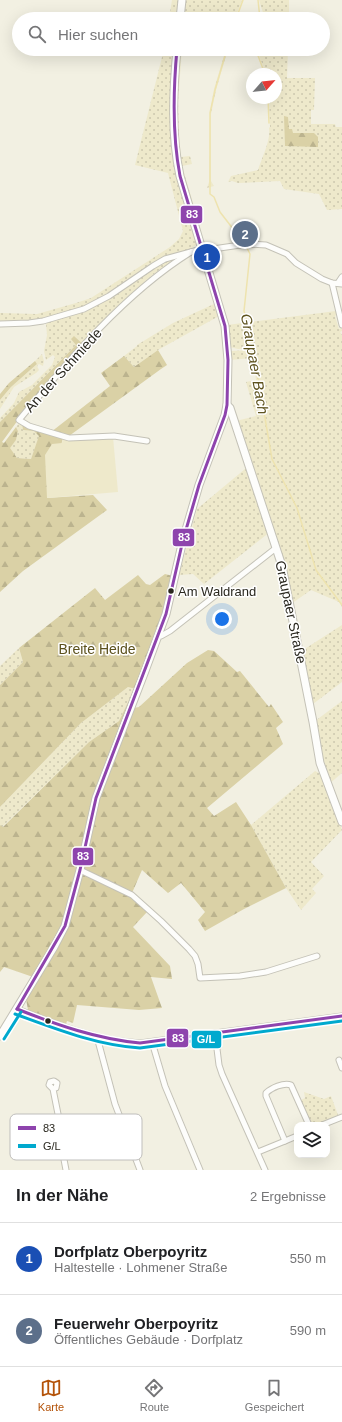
<!DOCTYPE html>
<html lang="de">
<meta charset="utf-8">
<style>
:root{--surface:#fff;--page:#f6f6f6;--text:#202124;--muted:#757577;--line:#e0e0e0;--accent:#b45309}
body{margin:0;font-family:Helvetica,sans-serif;background:var(--page);color:var(--text)}
.controls{position:absolute;right:12px;bottom:12px;display:grid;overflow:hidden;border-radius:8px;box-shadow:0 4px 16px #0002}
.controls button{width:36px;height:36px;display:grid;place-items:center;padding:0;border:0;border-bottom:1px solid var(--line);background:var(--surface);color:var(--text);font:20px sans-serif}
.compass{position:absolute;left:246px;top:68px;width:36px;height:36px;border-radius:50%;background:var(--surface);box-shadow:0 4px 16px #0002;rotate:63deg}
.you{position:absolute;left:222px;top:619px;width:14px;height:14px;margin:-10px;border:3px solid #fff;border-radius:50%;background:#1a73e8;box-shadow:0 0 0 6px #1a73e833}
.badge{display:grid;place-items:center;width:26px;height:26px;border-radius:50%;background:var(--accent);color:#fff;font-size:13px;font-weight:700}
.pin{position:absolute;translate:-50% -50%;border:2px solid #fff;box-shadow:0 1px 4px #0006}
.list{margin:0;padding:0;list-style:none}
h2{display:flex;justify-content:space-between;align-items:center;height:52px;margin:0;padding:0 16px;font-size:17px}
h2 small{font-size:13px;font-weight:400;color:var(--muted)}
.list li{display:grid;grid-template-columns:26px 1fr auto;gap:12px;align-items:center;box-sizing:border-box;height:72px;padding:0 16px;border-top:1px solid var(--line)}
.list b{display:block;font-size:15px;white-space:nowrap}
.list p{margin:0;font-size:13px;white-space:nowrap;color:var(--muted)}
.list em{font-size:13px;font-style:normal;color:var(--muted)}
.icon{flex:none;width:22px;height:22px;fill:none;stroke:currentColor;stroke-width:2;stroke-linecap:round;stroke-linejoin:round}
.map{position:relative;flex:none;width:342px;height:1170px;overflow:hidden}
.search{position:absolute;background:var(--surface);box-shadow:0 4px 16px #0002;left:12px;right:12px;top:12px;height:44px;display:flex;align-items:center;gap:10px;box-sizing:border-box;padding:0 14px;border-radius:22px;color:var(--muted);font-size:15px}
.sheet{height:196px;background:var(--surface)}
nav{display:flex;justify-content:space-around;align-items:center;box-sizing:border-box;height:56px;border-top:1px solid var(--line);background:var(--surface);font-size:11px;color:var(--muted)}
nav a{display:grid;justify-items:center;gap:2px}
nav .on{color:var(--accent)}
.map>svg:first-child{display:block}
</style>
<div class="map">
<svg width="342" height="1170" viewBox="0 0 342 1170">
<defs>
<pattern id="green-dots" width="8" height="8" patternUnits="userSpaceOnUse"><rect width="8" height="8" fill="#eee9cb"/><path d="M2 2h.1M6 6h.1" fill="none" stroke="#ccc8ae" stroke-width="1.8" stroke-linecap="round"/></pattern>
<pattern id="forest-firs" width="22" height="20" patternUnits="userSpaceOnUse"><rect width="22" height="20" fill="#dad1a6"/><path d="M5 1l3.5 6h-7zM16 11l3.5 6h-7z" fill="#bbb38e"/></pattern>
<pattern id="wetland-marsh" width="20" height="14" patternUnits="userSpaceOnUse"><rect width="20" height="14" fill="#eee9cb"/><path d="M1 5h8M5 5V1M11 12h8M15 12V8" fill="none" stroke="#ccc8ae"/></pattern>
</defs>
<rect width="100%" height="100%" fill="#f2f0e2"/>
<g fill="url(#green-dots)">
<polygon points="172,0 180,0 178,19 169,19"/>
<polygon points="184,0 242,0 235,19 182,19"/>
<polygon points="259,0 289,0 289,19 265,19"/>
<polygon points="164,49 175,49 173,149 197,244 187,251 174,254 92,304 50,317 31,321 0,322 0,313 37,314 76,303 91,298 170,247 179,239 183,231 168,173 135,165"/>
<polygon points="179,49 182,49 178,102 179,132 177,133 176,87"/>
<path d="M 258,49 L 288,49 L 287,78 L 315,78 L 314,110 L 311,110 L 311,124 L 335,124 L 336,127 L 342,127 L 342,209 L 327,210 L 319,194 L 284,189 L 280,181 L 238,183 L 232,181 L 228,182 L 231,176 L 258,170 C 262,157 271,140 269,128 L 270,127 L 269,98 L 276,98 L 276,74 L 266,74 L 258,53 Z"/>
<polygon points="177,136 179,136 181,157 190,156 192,164 182,166 196,213 194,212 180,166 182,165 182,162 180,162"/>
<polygon points="182,255 159,270 145,281 146,283 84,345 74,336 76,345 0,422 0,418 14,403 19,392 32,385 52,365 55,357 53,355 46,360 44,351 47,335 46,324 50,321 80,313 83,313 101,303 154,267"/>
<polygon points="216,303 219,316 158,350 134,367 124,356 137,346 137,345 173,323"/>
<polygon points="336,311 337,314 335,316 339,329 342,328 342,331 340,332 342,335 342,607 339,602 311,590 291,604 236,421 256,416 246,382 256,380 253,358 230,360 230,353 231,351 255,350 255,348 238,349 230,347 227,325"/>
<polygon points="42,354 44,361 43,366 39,364 37,366 39,370 36,373 14,387 0,409 0,400 11,387 37,364 35,361"/>
<polygon points="20,422 22,424 23,430 34,431 40,436 31,459 17,458 9,448 16,440 18,431 16,427"/>
<polygon points="245,469 247,469 270,532 204,584 193,574 179,575 197,509"/>
<polygon points="342,625 342,682 313,704 300,652"/>
<polygon points="19,648 23,662 0,685 0,666"/>
<polygon points="128,687 136,689 132,701 129,700 119,721 89,742 2,827 0,825 0,807 81,723"/>
<polygon points="342,701 342,773 329,784 323,764 315,721"/>
<polygon points="315,771 321,774 342,830 311,862 324,876 312,889 316,893 301,910 286,888 251,825"/>
<polygon points="304,1092 324,1099 331,1096 338,1115 315,1125 312,1125 301,1100 305,1098"/>
</g>
<g fill="url(#forest-firs)">
<polygon points="284,116 288,117 289,129 292,129 293,133 314,133 318,137 318,147 285,146"/>
<polygon points="74,336 84,345 18,420 2,442 4,443 16,427 18,431 16,440 10,448 17,458 31,459 39,436 34,431 23,430 22,424 63,438 47,498 93,495 107,510 23,571 0,592 0,422 76,345 71,339"/>
<polygon points="158,350 167,365 161,369 69,436 51,432 110,386 101,373 124,356 134,367"/>
<polygon points="35,361 37,364 11,387 0,400 0,394 9,383"/>
<polygon points="165,574 173,576 164,613 136,689 128,687 81,723 0,807 0,685 23,662 19,648 95,588 105,600 138,575 146,584 150,585"/>
<polygon points="208,650 214,651 237,672 240,671 269,707 271,704 283,722 276,728 283,744 207,808 214,816 236,802 251,825 286,888 244,909 205,931 198,920 205,912 181,883 168,893 142,870 132,893 83,868 99,799 133,708 139,707 187,663"/>
<polygon points="129,700 132,701 85,836 62,926 33,977 4,967 0,972 0,825 3,827 89,742 119,721"/>
<polygon points="82,872 130,896 147,912 133,927 170,966 172,979 151,977 162,1008 139,1010 77,1005 73,1023 67,1021 66,1024 28,1010 26,999 56,948"/>
</g>
<polygon fill="url(#wetland-marsh)" points="226,49 228,49 216,90 211,114 211,181 214,186 207,188 209,182 210,113 214,89"/>
<polygon fill="#eee9cb" points="113,437 118,492 47,498 45,455 52,444 62,443 63,438"/>
<g fill="none" stroke-linecap="round" stroke-linejoin="round">
<g stroke="#eee3ae" stroke-width="1.5">
<polyline points="258,0 260,19"/>
<polyline points="236,19 243,0"/>
<polyline points="227,49 215,90 210,113 210,194 214,197 220,212 244,243"/>
<polyline points="257,49 257,53 265,74"/>
<polyline points="268,98 269,123"/>
<polyline points="246,246 250,254 244,311 251,336 272,459 297,508 316,570 342,605"/>
</g>
<defs>
<g id="street">
<polyline points="332,283 342,325"/>
<polyline points="338,283 342,277"/>
<polyline points="0,324 29,323 43,321 84,309 109,296 153,266 165,259 198,250 213,249 247,244 266,245 287,254 296,263 322,279 332,283 342,284"/>
<path d="M 147,441 L 114,436 L 69,438 L 29,426 L 19,420 C 68,361 125,293 191,252"/>
<polyline points="158,636 161,636 170,631 276,548"/>
<polyline points="80,870 132,895 161,921 189,949 195,956 198,964 200,978 240,976 266,972 317,956"/>
<path d="M 17,1009 C 56,1024 97,1041 140,1043 L 342,1016"/>
<polyline points="215,1033 219,1065 222,1074 265,1170"/>
<polyline points="97,1037 115,1104 140,1170"/>
<polyline points="152,1042 165,1086 200,1170"/>
<polyline points="339,1060 342,1068"/>
<polyline points="53,1089 56,1088 57,1083 54,1081 50,1082 49,1085 53,1089 63,1139 62,1149 66,1170"/>
<polyline points="322,1125 342,1117"/>
<polyline points="285,1141 297,1136"/>
<path d="M 258,1152 L 285,1141 L 266,1096 L 266,1093 C 271,1088 284,1082 291,1085 L 309,1125"/>
</g>
<g id="secondary">
<polyline points="180,19 182,0"/>
<polyline points="227,405 230,408 282,566 313,722 320,763 342,822"/>
<path d="M 0,1036 L 54,947 L 65,926 L 80,870 L 96,798 L 145,671 L 166,614 L 183,540 L 199,485 L 225,415 L 227,405 L 228,360 L 225,326 L 180,176 C 171,134 173,92 177,49"/>
</g>
</defs>
<use href="#street" stroke="#c4c2b7" stroke-width="7"/>
<use href="#secondary" stroke="#c4c2b7" stroke-width="9"/>
<use href="#street" stroke="#fdfdfb" stroke-width="5"/>
<use href="#secondary" stroke="#fdfdfb" stroke-width="7"/>
<defs>
<g id="bus-1">
<path d="M 17,1009 L 65,926 L 80,870 L 96,798 L 166,614 L 183,540 L 199,485 L 225,415 L 227,405 L 228,360 L 225,326 L 180,176 C 172,134 173,92 177,49"/>
<path d="M 17,1009 C 57,1025 97,1039 140,1043 L 342,1016"/>
</g>
<g id="bus-2">
<path d="M 15,1014 C 56,1029 96,1045 140,1048 L 342,1021"/>
<polyline points="4,1039 21,1012"/>
</g>
</defs>
<use href="#bus-1" stroke="#fff" stroke-width="6"/>
<use href="#bus-2" stroke="#fff" stroke-width="6"/>
<use href="#bus-1" stroke="#8e44ad" stroke-width="3"/>
<use href="#bus-2" stroke="#00a9ce" stroke-width="3"/>
</g>
<g fill="#29271e" stroke="#fff" stroke-width="1.5">
<circle cx="171" cy="591" r="3.5"/>
<circle cx="48" cy="1021" r="3.5"/>
</g>
<g text-anchor="middle" dominant-baseline="central" stroke-width="3" stroke-linejoin="round" paint-order="stroke">
<g font-size="13" fill="#29271e" stroke="#fff" text-anchor="start">
<text x="178" y="591">Am Waldrand</text>
</g>
<g font-size="14" fill="#29271e" stroke="#fff">
<text transform="translate(63 370) rotate(-48)">An der Schmiede</text>
<text transform="translate(291 612) rotate(78)">Graupaer Straße</text>
</g>
<g font-size="14" fill="#5b501c" stroke="#fff">
<text x="97" y="649">Breite Heide</text>
</g>
<g font-size="15" font-style="italic" fill="#5e531f" stroke="#fff">
<text transform="translate(255 364) rotate(80)">Graupaer Bach</text>
</g>
</g>
<rect x="10" y="1114" width="132" height="46" rx="6" fill="#fff" stroke="#bfbebc" stroke-width="1"/>
<rect x="18" y="1126" width="18" height="4" fill="#8e44ad"/>
<rect x="18" y="1144" width="18" height="4" fill="#00a9ce"/>
<g font-size="11" fill="#29271e">
<text x="43" y="1132">83</text>
<text x="43" y="1150">G/L</text>
</g>
<g stroke="#fff" stroke-width="1.5">
<rect x="180" y="205" width="23" height="19" rx="4" fill="#8e44ad"/>
<rect x="172" y="528" width="23" height="19" rx="4" fill="#8e44ad"/>
<rect x="72" y="847" width="22" height="19" rx="4" fill="#8e44ad"/>
<rect x="166" y="1028" width="23" height="20" rx="4" fill="#8e44ad"/>
<rect x="191" y="1030" width="31" height="19" rx="4" fill="#00a9ce"/>
</g>
<g font-size="11" text-anchor="middle" font-weight="bold" fill="#fff">
<text x="192" y="218">83</text>
<text x="184" y="541">83</text>
<text x="83" y="860">83</text>
<text x="178" y="1042">83</text>
<text x="206" y="1043">G/L</text>
</g>
</svg>
<div class="controls">
<button><svg class="icon" aria-label="layers" viewBox="0 0 24 24"><path d="M12 4l9 5-9 5-9-5zM3 14l9 5 9-5"/></svg></button>
</div>
<svg class="compass" viewBox="-18 -18 36 36"><path d="M0-13l5 13h-10z" fill="#e53935"/><path d="M0 13l5-13h-10z" fill="#757577"/></svg>
<div class="you"></div>
<div class="pin badge" style="left:207px;top:257px;background:#1a4fb4">1</div>
<div class="pin badge" style="left:245px;top:234px;background:#5c6f8a">2</div>
<div class="search"><svg class="icon" aria-label="search" viewBox="0 0 24 24"><circle cx="10" cy="10" r="6"/><path d="M15 15l6 6"/></svg>Hier suchen</div>
</div>
<section class="sheet">
<h2>In der Nähe<small>2 Ergebnisse</small></h2>
<ul class="list">
<li><span class="badge" style="background:#1a4fb4">1</span><div><b>Dorfplatz Oberpoyritz</b><p>Haltestelle · Lohmener Straße</p></div><em>550 m</em></li>
<li><span class="badge" style="background:#5c6f8a">2</span><div><b>Feuerwehr Oberpoyritz</b><p>Öffentliches Gebäude · Dorfplatz</p></div><em>590 m</em></li>
</ul>
</section>
<nav>
<a class="on"><svg class="icon" aria-label="map" viewBox="0 0 24 24"><path d="M3 6l6-2 6 2 6-2v14l-6 2-6-2-6 2zM9 4v14M15 6v14"/></svg>Karte</a>
<a><svg class="icon" aria-label="directions" viewBox="0 0 24 24"><path d="M12 3l9 9-9 9-9-9zM9 14v-3h6M13 9l2 2-2 2"/></svg>Route</a>
<a><svg class="icon" aria-label="saved" viewBox="0 0 24 24"><path d="M7 4h10v16l-5-4-5 4z"/></svg>Gespeichert</a>
</nav>
